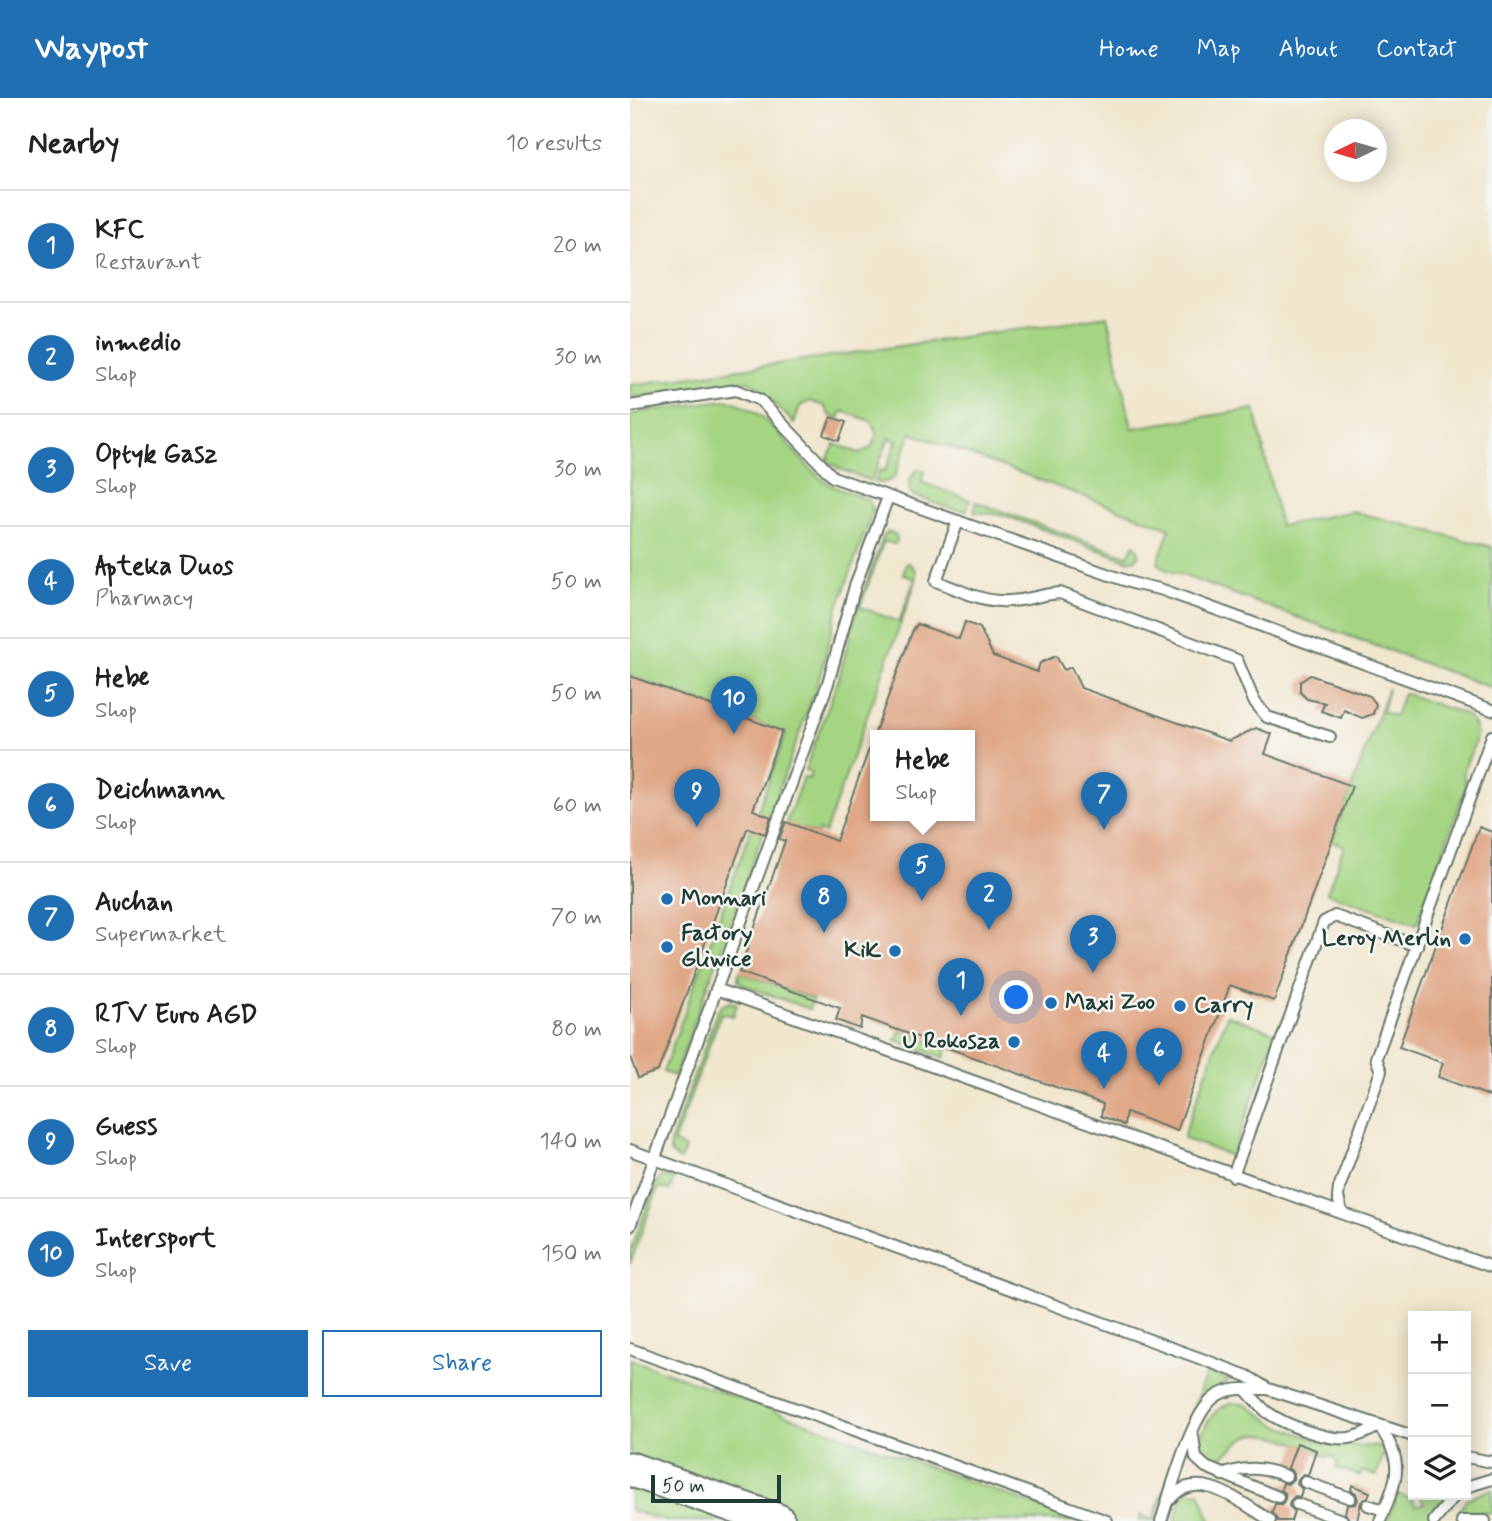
<!DOCTYPE html>
<meta charset="utf-8">
<style>
:root{--surface:#fff;--page:#f6f6f6;--text:#222;--muted:#767676;--line:#e0e0e0;--accent:#1f6fb2}
body{margin:0;font-family:Mynerve,sans-serif;background:var(--page);color:var(--text)}
.controls{position:absolute;right:21px;bottom:21px;display:grid;overflow:hidden;border-radius:0px;box-shadow:0 4px 18px #0003}
.controls button{width:63px;height:63px;display:grid;place-items:center;padding:0;border:0;border-bottom:2px solid var(--line);background:var(--surface);color:var(--text);font:35px sans-serif}
.compass{position:absolute;left:694px;top:21px;width:63px;height:63px;border-radius:50%;background:var(--surface);box-shadow:0 4px 18px #0003;rotate:265deg}
.scale{position:absolute;left:21px;bottom:18px;width:130px;box-sizing:border-box;padding-left:7px;border:4px solid #1f3d34;border-top:0;font-size:19px;line-height:24px;white-space:nowrap;color:#1f3d34;-webkit-text-stroke:5px #f6f6f2;paint-order:stroke}
.you{position:absolute;left:387px;top:900px;width:24px;height:24px;margin:-18px;border:5px solid #fff;border-radius:50%;background:#1a73e8;box-shadow:0 0 0 10px #1a73e833}
.badge{display:grid;place-items:center;width:46px;height:46px;border-radius:50%;background:var(--accent);color:#fff;font-size:23px;font-weight:700}
.pin{position:absolute;translate:-50% -58px;filter:drop-shadow(0 2px 4px #0008)}
.pin::after{content:'';position:absolute;top:37px;width:24px;height:21px;background:inherit;clip-path:polygon(0 0,100% 0,50% 100%)}
.popup{position:absolute;left:240px;top:632px;width:105px;height:91px;box-sizing:border-box;display:grid;place-content:center;border-radius:0px;background:var(--surface);filter:drop-shadow(0 2px 5px #0005);font-size:23px;white-space:nowrap;color:var(--muted)}
.popup b{font-size:26px;color:var(--text)}
.popup::after{content:'';position:absolute;left:50%;top:100%;margin-left:-14px;border:14px solid transparent;border-top-color:var(--surface)}
.list{margin:0;padding:0;list-style:none}
h2{display:flex;justify-content:space-between;align-items:center;height:91px;margin:0;padding:0 28px;font-size:30px}
h2 small{font-size:23px;font-weight:400;color:var(--muted)}
.list li{display:grid;grid-template-columns:46px 1fr auto;gap:21px;align-items:center;box-sizing:border-box;height:112px;padding:0 28px;border-top:2px solid var(--line)}
.list b{display:block;font-size:26px;white-space:nowrap}
.list p{margin:0;font-size:23px;white-space:nowrap;color:var(--muted)}
.list em{font-size:23px;font-style:normal;color:var(--muted)}
.actions{display:flex;gap:14px;padding:21px 28px}
.actions a{flex:1;padding:16px 0;border:2px solid var(--accent);border-radius:0px;text-align:center;font-size:24px;color:var(--accent)}
.actions .main{background:var(--accent);color:#fff}
.icon{flex:none;width:38px;height:38px;fill:none;stroke:currentColor;stroke-width:2;stroke-linecap:round;stroke-linejoin:round}
.map{position:relative;flex:none;width:862px;height:1423px;overflow:hidden}
header{display:flex;align-items:center;gap:42px;box-sizing:border-box;height:98px;padding:0 35px;background:var(--accent);color:#fff}
header strong{font-size:33px}
nav{display:flex;gap:38px;margin-inline-start:auto;font-size:24px}
main{display:flex}
aside{flex:1;background:var(--surface)}
.map>svg:first-child{display:block}
</style>
<header>
<strong>Waypost</strong>
<nav><a>Home</a><a>Map</a><a>About</a><a>Contact</a></nav>
</header>
<main>
<aside>
<h2>Nearby<small>10 results</small></h2>
<ul class="list">
<li><span class="badge">1</span><div><b>KFC</b><p>Restaurant</p></div><em>20 m</em></li>
<li><span class="badge">2</span><div><b>inmedio</b><p>Shop</p></div><em>30 m</em></li>
<li><span class="badge">3</span><div><b>Optyk Gasz</b><p>Shop</p></div><em>30 m</em></li>
<li><span class="badge">4</span><div><b>Apteka Duos</b><p>Pharmacy</p></div><em>50 m</em></li>
<li><span class="badge">5</span><div><b>Hebe</b><p>Shop</p></div><em>50 m</em></li>
<li><span class="badge">6</span><div><b>Deichmann</b><p>Shop</p></div><em>60 m</em></li>
<li><span class="badge">7</span><div><b>Auchan</b><p>Supermarket</p></div><em>70 m</em></li>
<li><span class="badge">8</span><div><b>RTV Euro AGD</b><p>Shop</p></div><em>80 m</em></li>
<li><span class="badge">9</span><div><b>Guess</b><p>Shop</p></div><em>140 m</em></li>
<li><span class="badge">10</span><div><b>Intersport</b><p>Shop</p></div><em>150 m</em></li>
</ul>
<div class="actions"><a class="main">Save</a><a>Share</a></div>
</aside>
<div class="map">
<svg width="862" height="1423" viewBox="0 0 862 1423">
<rect width="100%" height="100%" fill="#f6f6f2"/>
<filter id="ink" filterUnits="userSpaceOnUse"><feTurbulence type="fractalNoise" baseFrequency=".0143" numOctaves="2"/><feDisplacementMap in="SourceGraphic" scale="14" xChannelSelector="R" yChannelSelector="G"/><feConvolveMatrix kernelMatrix="1 2 1 2 8 2 1 2 1" color-interpolation-filters="sRGB"/></filter>
<filter id="wash" filterUnits="userSpaceOnUse"><feTurbulence type="fractalNoise" baseFrequency=".00686" numOctaves="4" result="noise"/><feDisplacementMap in="SourceGraphic" scale="28" xChannelSelector="R" yChannelSelector="G"/><feGaussianBlur stdDeviation="1.57" result="paint"/><feColorMatrix in="noise" values="0 0 0 0 0 0 0 0 0 0 0 0 0 0 0 0 0 1.4 0 .05"/><feComposite in="paint" operator="in"/></filter>
<g filter="url(#wash)">
<rect width="100%" height="100%" fill="#f1e6ce"/>
<g fill="#a5d583" stroke="#62895c" stroke-width="2">
<path d="M 477,218 L 502,330 L 625,311 L 650,428 L 722,413 L 862,449 L 862,590 L 532,470 L 528,464 L 540,430 L 281,335 L 265,378 C 259,384 253,386 245,384 L 250,372 L 255,373 L 267,343 L 259,340 L 241,383 L 208,370 L 197,362 L 205,346 L 229,355 L 241,350 L 247,336 L 241,323 L 212,313 L 209,320 L 199,317 L 194,308 L 180,303 L 170,308 L 164,325 L 128,289 L 118,283 L 0,300 L 0,287 Z"/>
<path d="M 93,302 C 136,305 158,353 189,379 C 203,391 222,395 239,402 L 243,412 L 208,509 L 189,581 L 45,978 L 33,974 L 156,635 L 0,578 L 0,316 Z"/>
<path d="M 289,371 L 295,373 L 291,384 L 340,402 L 336,413 L 318,410 L 282,397 C 276,388 280,376 289,371 Z"/>
<polygon points="346,404 497,458 504,447 508,451 509,457 506,461 499,463 373,417 344,414"/>
<polygon points="258,434 266,437 267,443 264,446 254,443 230,509 269,524 285,481 273,476 276,466 279,465 286,473 286,483 195,735 189,733 188,736 156,725 173,679 179,681 181,675 175,672 209,579 228,508 253,439"/>
<path d="M 758,590 L 752,614 L 765,618 L 773,595 L 834,616 C 859,633 839,652 834,672 C 833,678 835,684 836,689 L 787,826 L 697,795 L 714,748 L 702,743 Z"/>
<polygon points="109,874 183,901 179,911 113,887 108,882"/>
<polygon points="101,904 107,906 103,918 91,915 44,1044 55,1051 50,1062 40,1055 40,1046 87,914 92,907"/>
<polygon points="597,917 646,935 602,1058 555,1041 554,1037"/>
<polygon points="270,933 317,950 314,960 266,942"/>
<polygon points="34,1078 44,1081 40,1092 28,1090 0,1166 0,1155 26,1084"/>
<polygon points="0,1261 449,1423 36,1423 0,1412"/>
<polygon points="577,1273 599,1283 579,1294 567,1308 525,1422 509,1423 511,1417 523,1421"/>
<path d="M 602,1305 L 615,1306 L 647,1327 L 697,1346 L 753,1349 L 755,1352 L 746,1378 L 732,1373 L 730,1378 L 706,1370 L 708,1365 L 701,1357 L 697,1359 C 681,1350 641,1333 623,1337 C 605,1340 594,1367 576,1362 L 569,1354 C 569,1334 581,1310 602,1305 Z"/>
<polygon points="862,1391 862,1415 829,1414 836,1401"/>
<polygon points="559,1394 570,1394 581,1423 545,1423 552,1397"/>
<polygon points="767,1396 782,1401 786,1408 794,1405 790,1397 819,1397 798,1423 758,1423"/>
</g>
<g id="blocks">
<g fill="#e0a787">
<polygon points="201,319 216,324 209,343 194,337"/>
<polygon points="335,524 350,530 363,558 407,574 410,565 426,558 434,572 441,569 451,590 599,643 626,630 642,636 635,656 722,688 644,903 600,887 547,1033 496,1014 494,1027 471,1018 473,1006 232,919 230,931 206,922 210,910 109,874 155,743 149,741 156,724 206,743 243,640 245,717 339,717 339,637 244,637 284,529 285,530 287,526 329,541"/>
<polygon points="680,577 740,598 746,606 743,616 732,620 714,612 711,620 691,613 695,605 677,601 670,594 670,584"/>
<polygon points="0,578 152,633 123,712 141,719 135,736 118,730 117,731 28,973 8,980 0,959"/>
<polygon points="849,729 862,734 862,999 808,979 813,965 769,949"/>
<polygon points="667,1345 686,1352 678,1377 673,1376 668,1381 667,1386 672,1391 670,1399 665,1398 660,1403 659,1408 664,1413 661,1423 648,1423 642,1414 645,1406 652,1406 655,1401 655,1395 651,1392 653,1385 658,1386 663,1381 664,1376 658,1370"/>
<polygon points="722,1387 740,1394 738,1399 731,1404 727,1423 720,1423 715,1415 717,1407 725,1406 728,1402 726,1395 721,1392"/>
</g>
</g>
</g>
<g filter="url(#ink)">
<use href="#blocks" fill-opacity="0" stroke="#68786a" stroke-width="2"/>
<g fill="none" stroke-linecap="round" stroke-linejoin="round">
<defs>
<g id="lane">
<polyline points="0,308 106,292 130,302 203,379 505,486 530,491 862,612"/>
<path d="M 328,423 L 306,483 C 327,491 348,502 370,503 C 391,505 410,496 430,495 L 607,562 L 624,603 L 637,619 L 700,639"/>
<polyline points="86,891 862,1169"/>
<polyline points="0,1052 580,1264 617,1278 638,1291 783,1338"/>
<polyline points="603,1078 694,824 705,818 787,848"/>
<polyline points="712,1115 708,1099 709,1090 751,973 746,960 862,638"/>
<polyline points="0,1128 198,585 225,488 258,399"/>
<polyline points="0,1251 477,1423"/>
<path d="M 615,1291 C 622,1299 629,1307 637,1314 C 655,1327 697,1343 719,1340 C 730,1338 739,1333 749,1328"/>
<path d="M 749,1328 C 777,1367 766,1382 750,1423"/>
<polyline points="563,1338 566,1360 576,1369 648,1399"/>
<polyline points="836,1359 862,1364"/>
<path d="M 592,1377 C 615,1368 632,1369 656,1378"/>
<polyline points="675,1384 720,1400"/>
<polyline points="836,1389 862,1381"/>
<path d="M 540,1401 C 568,1368 611,1405 640,1422"/>
<polyline points="667,1406 712,1422"/>
<polyline points="738,1407 754,1412"/>
<path d="M 531,1423 C 541,1394 562,1310 588,1297 C 602,1289 620,1291 636,1291"/>
<polyline points="804,1423 825,1397"/>
<polyline points="832,1423 855,1423"/>
</g>
<polyline id="primary" points="0,1371 148,1423"/>
</defs>
<use href="#lane" stroke="#68786a" stroke-width="14"/>
<use href="#primary" stroke="#68786a" stroke-width="37"/>
<use href="#lane" stroke="#fff" stroke-width="10"/>
<use href="#primary" stroke="#fff" stroke-width="33"/>
</g>
</g>
<g fill="#1f6fb2" stroke="#f6f6f2" stroke-width="2.5">
<circle cx="37" cy="801" r="7"/>
<circle cx="835" cy="841" r="7"/>
<circle cx="37" cy="849" r="7"/>
<circle cx="265" cy="853" r="7"/>
<circle cx="421" cy="905" r="7"/>
<circle cx="550" cy="908" r="7"/>
<circle cx="384" cy="944" r="7"/>
</g>
<g text-anchor="middle" dominant-baseline="central" stroke-width="5" stroke-linejoin="round" paint-order="stroke">
<g font-size="23" font-weight="bold" fill="#1f3d34" stroke="#f6f6f2" text-anchor="start">
<text x="51" y="801">Monnari</text>
<text x="51" y="836">Factory<tspan x="51" dy="26">Gliwice</tspan></text>
<text x="821" y="841" text-anchor="end">Leroy Merlin</text>
<text x="251" y="853" text-anchor="end">KiK</text>
<text x="435" y="905">Maxi Zoo</text>
<text x="564" y="908">Carry</text>
<text x="370" y="944" text-anchor="end">U Rokosza</text>
</g>
</g>
</svg>
<div class="controls">
<button>+</button>
<button>−</button>
<button><svg class="icon" aria-label="layers" viewBox="0 0 24 24"><path d="M12 4l9 5-9 5-9-5zM3 14l9 5 9-5"/></svg></button>
</div>
<svg class="compass" viewBox="-18 -18 36 36"><path d="M0-13l5 13h-10z" fill="#e53935"/><path d="M0 13l5-13h-10z" fill="#767676"/></svg>
<div class="scale">50 m</div>
<div class="you"></div>
<div class="pin badge" style="left:331px;top:918px">1</div>
<div class="pin badge" style="left:359px;top:832px">2</div>
<div class="pin badge" style="left:463px;top:875px">3</div>
<div class="pin badge" style="left:474px;top:991px">4</div>
<div class="pin badge" style="left:292px;top:803px">5</div>
<div class="popup"><b>Hebe</b>Shop</div>
<div class="pin badge" style="left:529px;top:988px">6</div>
<div class="pin badge" style="left:474px;top:732px">7</div>
<div class="pin badge" style="left:194px;top:835px">8</div>
<div class="pin badge" style="left:67px;top:729px">9</div>
<div class="pin badge" style="left:104px;top:636px">10</div>
</div>
</main>
